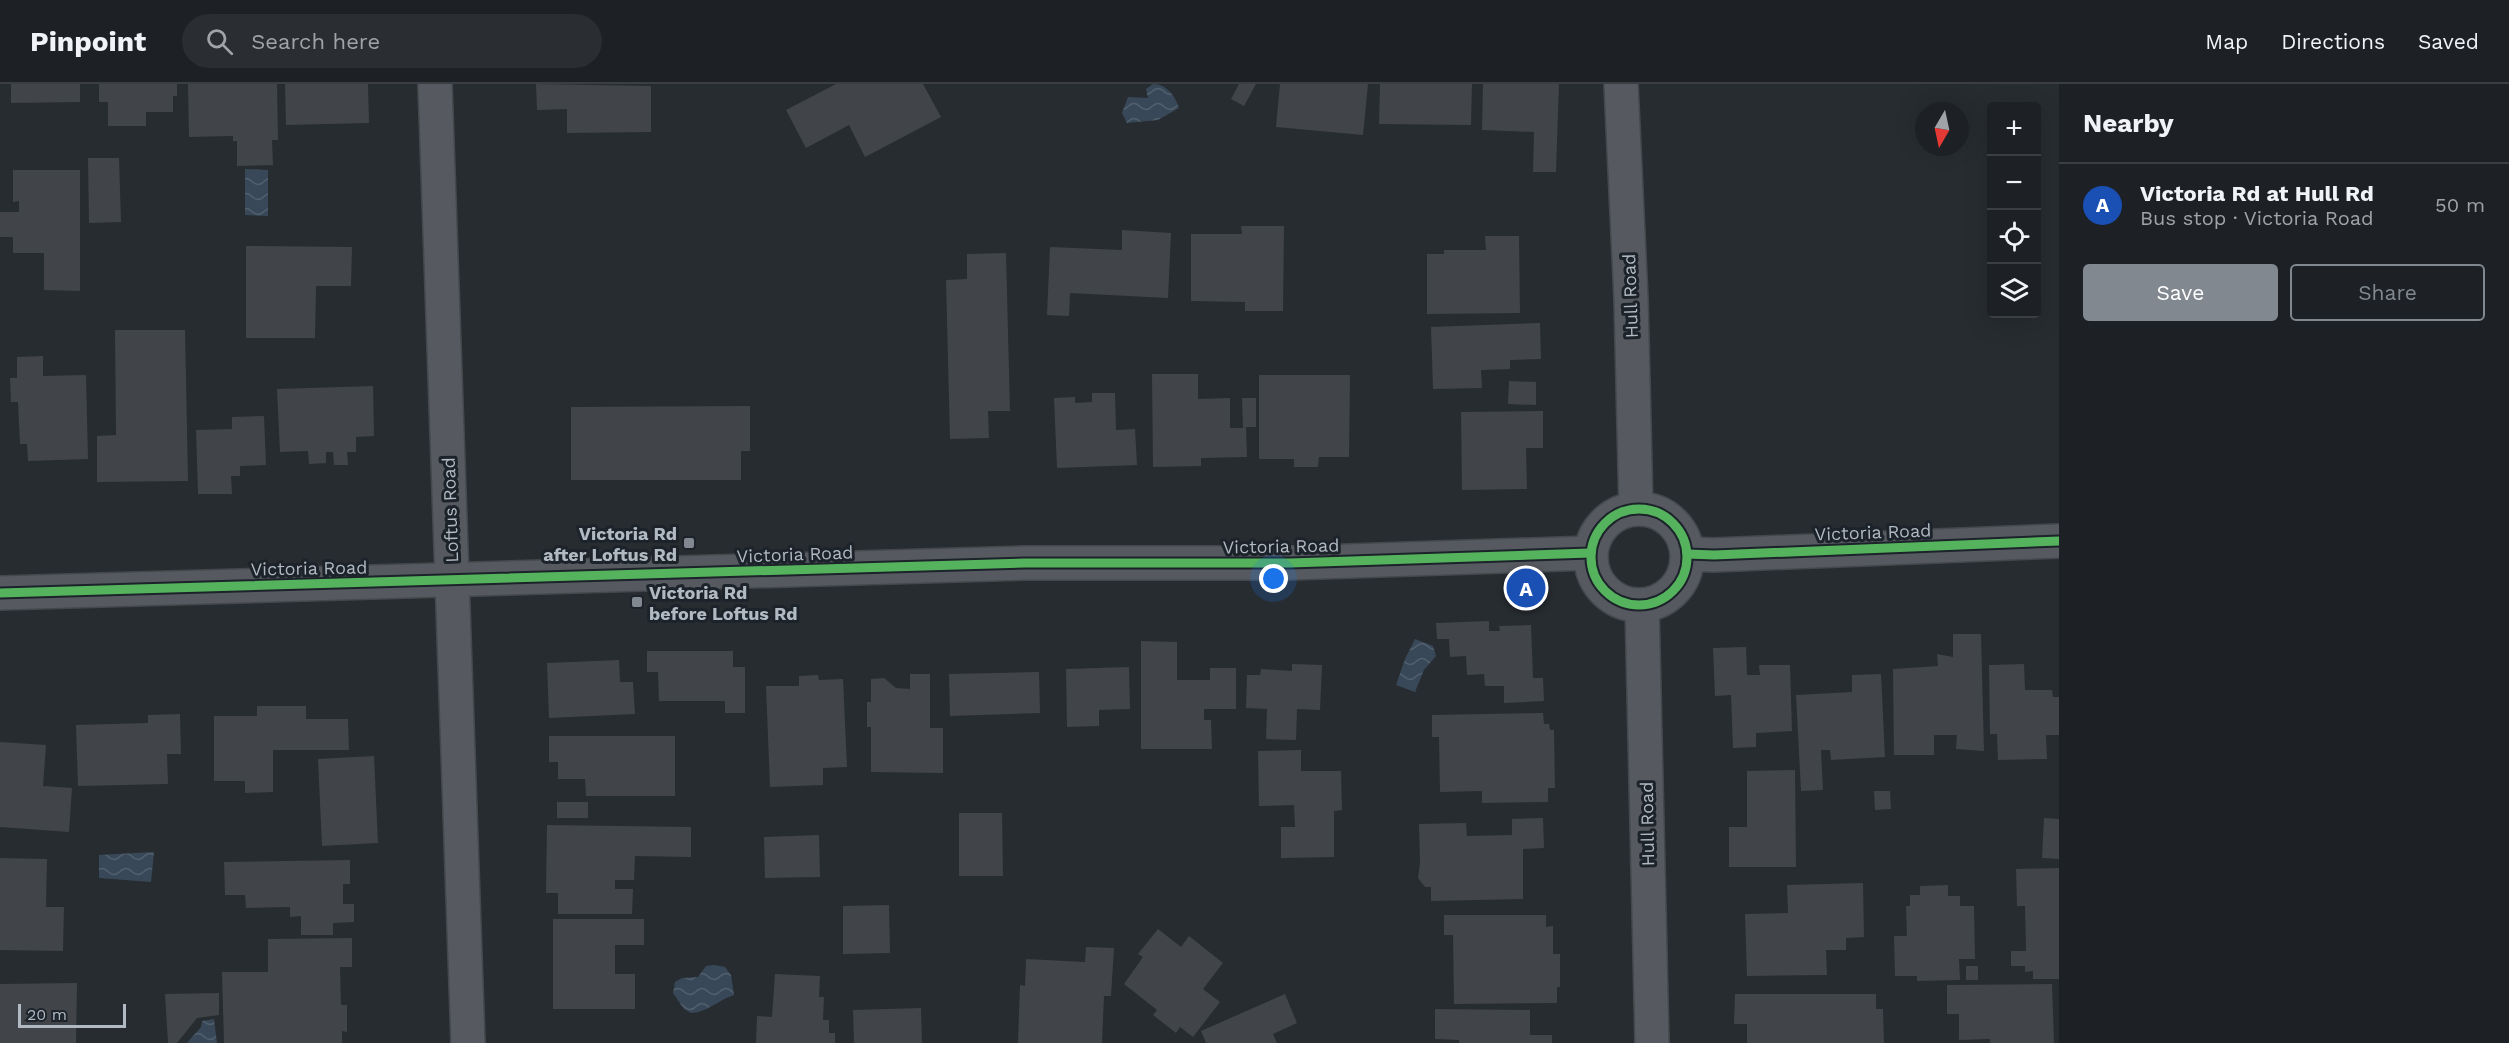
<!DOCTYPE html>
<meta charset="utf-8">
<style>
:root{--surface:#1d2125;--page:#2a2e32;--text:#f1f3f6;--muted:#a0a3a7;--line:#3b3e42;--accent:#81888f}
body{margin:0;font-family:"Work Sans",sans-serif;background:var(--page);color:var(--text)}
.controls{position:absolute;right:18px;top:18px;display:grid;overflow:hidden;border-radius:6px;box-shadow:0 6px 24px #0002}
.controls button{width:54px;height:54px;display:grid;place-items:center;padding:0;border:0;border-bottom:2px solid var(--line);background:var(--surface);color:var(--text);font:30px sans-serif}
.compass{position:absolute;left:1915px;top:18px;width:54px;height:54px;border-radius:50%;background:var(--surface);box-shadow:0 6px 24px #0002;rotate:189deg}
.scale{position:absolute;left:18px;bottom:15px;width:108px;box-sizing:border-box;padding-left:6px;border:3px solid #b1b9c2;border-top:0;font-size:16px;line-height:21px;white-space:nowrap;color:#b1b9c2;-webkit-text-stroke:4px #1c232a;paint-order:stroke}
.you{position:absolute;left:1274px;top:495px;width:21px;height:21px;margin:-15px;border:4px solid #fff;border-radius:50%;background:#1a73e8;box-shadow:0 0 0 9px #1a73e833}
.badge{display:grid;place-items:center;width:39px;height:39px;border-radius:50%;background:var(--accent);color:#fff;font-size:20px;font-weight:700}
.pin{position:absolute;translate:-50% -50%;border:3px solid #fff;box-shadow:0 2px 6px #0006}
.list{margin:0;padding:0;list-style:none}
h2{display:flex;justify-content:space-between;align-items:center;height:78px;margin:0;padding:0 24px;font-size:26px}
h2 small{font-size:20px;font-weight:400;color:var(--muted)}
.list li{display:grid;grid-template-columns:39px 1fr auto;gap:18px;align-items:center;box-sizing:border-box;height:84px;padding:0 24px;border-top:2px solid var(--line)}
.list b{display:block;font-size:22px;white-space:nowrap}
.list p{margin:0;font-size:20px;white-space:nowrap;color:var(--muted)}
.list em{font-size:20px;font-style:normal;color:var(--muted)}
.actions{display:flex;gap:12px;padding:18px 24px}
.actions a{flex:1;padding:14px 0;border:2px solid var(--accent);border-radius:6px;text-align:center;font-size:21px;color:var(--accent)}
.actions .main{background:var(--accent);color:#fff}
.icon{flex:none;width:33px;height:33px;fill:none;stroke:currentColor;stroke-width:2;stroke-linecap:round;stroke-linejoin:round}
.map{position:relative;flex:none;width:2059px;height:959px;overflow:hidden}
header{display:flex;align-items:center;gap:36px;box-sizing:border-box;height:84px;padding:0 30px;background:var(--surface);border-bottom:2px solid var(--line)}
header strong{font-size:28px}
nav{display:flex;gap:33px;margin-inline-start:auto;font-size:21px}
.search{width:420px;height:54px;background:var(--page);display:flex;align-items:center;gap:15px;box-sizing:border-box;padding:0 21px;border-radius:33px;color:var(--muted);font-size:22px}
main{display:flex}
aside{flex:1;background:var(--surface)}
.map>svg:first-child{display:block}
</style>
<header>
<strong>Pinpoint</strong>
<div class="search"><svg class="icon" aria-label="search" viewBox="0 0 24 24"><circle cx="10" cy="10" r="6"/><path d="M15 15l6 6"/></svg>Search here</div>
<nav><a>Map</a><a>Directions</a><a>Saved</a></nav>
</header>
<main>
<div class="map">
<svg width="2059" height="959" viewBox="0 0 2059 959">
<defs>
<pattern id="water-waves" width="16" height="10" patternUnits="userSpaceOnUse" patternTransform="scale(1.5)"><rect width="16" height="10" fill="#384858"/><path d="M0 5q4-4 8 0t8 0" fill="none" stroke="#52606e"/></pattern>
</defs>
<rect width="100%" height="100%" fill="#272c31"/>
<g fill="url(#water-waves)">
<path d="M 1153,0 C 1167,0 1175,12 1179,24 L 1158,36 L 1127,39 L 1122,29 L 1128,13 L 1148,14 L 1146,5 Z"/>
<polygon points="245,85 268,86 268,132 245,131"/>
<polygon points="1415,555 1433,562 1436,572 1424,586 1415,608 1396,601 1405,575"/>
<polygon points="154,768 151,798 99,794 99,771"/>
<path d="M 714,881 L 725,883 L 731,891 L 734,911 C 718,916 708,928 691,929 L 684,925 L 673,909 L 675,898 L 682,894 L 698,893 L 706,882 Z"/>
<polygon points="214,935 217,959 187,959 201,943 202,937"/>
</g>
<g fill="#414549">
<polygon points="11,0 80,0 80,18 11,19"/>
<polygon points="99,0 177,0 177,12 173,12 173,28 146,28 146,42 108,42 108,18 99,18"/>
<polygon points="188,0 277,0 278,56 272,56 273,81 237,82 237,57 233,57 233,52 189,53"/>
<polygon points="285,0 368,0 369,39 286,41"/>
<polygon points="536,0 651,2 651,48 567,49 567,25 537,26"/>
<polygon points="836,0 923,0 941,33 865,73 849,41 806,64 786,26"/>
<polygon points="1239,0 1256,0 1244,22 1231,15"/>
<polygon points="1280,0 1368,0 1363,51 1276,43"/>
<polygon points="1380,0 1472,0 1471,41 1379,40"/>
<polygon points="1483,0 1559,0 1556,88 1533,88 1534,48 1482,46"/>
<polygon points="88,74 119,74 121,138 89,139"/>
<polygon points="13,86 80,86 80,207 44,206 44,169 13,169 13,153 0,153 0,128 19,128 19,117 13,118"/>
<polygon points="1241,142 1284,142 1283,227 1245,227 1245,218 1191,217 1191,150 1242,150"/>
<polygon points="1122,146 1171,149 1168,214 1070,209 1069,232 1047,231 1050,163 1122,166"/>
<polygon points="1485,152 1519,152 1520,229 1427,230 1427,170 1444,170 1444,166 1486,166"/>
<polygon points="246,162 352,163 351,202 316,202 315,254 246,254"/>
<polygon points="1006,169 1010,327 988,327 989,354 950,355 946,196 967,195 967,170"/>
<polygon points="1540,239 1541,275 1510,276 1510,285 1481,286 1482,304 1433,305 1431,243"/>
<polygon points="115,246 185,246 188,397 97,398 97,352 116,351"/>
<polygon points="43,272 43,292 86,291 88,375 28,377 27,360 20,360 18,318 11,318 10,294 17,294 17,273"/>
<polygon points="1152,290 1198,290 1198,315 1230,314 1230,344 1243,344 1242,314 1256,314 1256,343 1246,343 1247,373 1201,374 1201,382 1153,383"/>
<polygon points="1259,291 1350,291 1349,373 1319,373 1318,383 1294,383 1294,375 1259,375"/>
<polygon points="1509,297 1536,298 1536,321 1508,320"/>
<polygon points="373,302 374,352 356,353 356,368 347,368 348,381 334,381 333,368 326,368 326,379 309,380 308,367 280,368 277,305"/>
<polygon points="1092,309 1115,309 1116,346 1135,345 1137,381 1057,384 1054,314 1075,313 1075,319 1092,318"/>
<polygon points="750,322 750,367 741,367 741,396 571,396 571,323"/>
<polygon points="1543,327 1543,364 1526,364 1527,405 1462,406 1461,328"/>
<polygon points="264,332 266,381 240,382 240,392 231,392 232,410 198,410 196,346 232,345 232,333"/>
<polygon points="1489,537 1489,547 1500,547 1499,542 1531,541 1533,594 1543,594 1544,617 1504,619 1504,602 1485,602 1484,590 1467,591 1466,572 1450,573 1449,555 1437,555 1436,539"/>
<polygon points="1953,550 1981,550 1984,667 1956,665 1957,651 1934,651 1934,671 1894,671 1893,585 1938,582 1937,570 1953,573"/>
<polygon points="1141,557 1177,558 1177,596 1210,596 1210,584 1236,584 1236,625 1204,625 1204,636 1211,636 1212,665 1141,665"/>
<polygon points="1746,563 1747,591 1760,591 1759,581 1790,581 1792,647 1756,649 1756,663 1733,664 1731,611 1715,612 1713,564"/>
<polygon points="647,567 733,567 733,583 745,583 745,629 725,629 725,617 659,617 658,588 647,588"/>
<polygon points="619,576 620,598 633,598 635,630 549,634 547,579"/>
<polygon points="1292,580 1322,581 1320,626 1297,625 1296,656 1266,655 1267,625 1246,624 1247,591 1260,591 1261,585 1292,587"/>
<polygon points="2024,580 2025,606 2052,606 2053,613 2059,613 2059,651 2046,651 2047,675 1998,676 1997,650 1990,650 1989,581"/>
<polygon points="1129,583 1130,625 1099,626 1099,642 1067,643 1066,585"/>
<polygon points="1039,588 1040,629 950,632 949,590"/>
<polygon points="910,590 930,590 930,644 943,644 943,689 871,688 871,643 867,643 867,618 871,618 871,595 884,594 896,604 910,605"/>
<polygon points="1881,590 1885,673 1831,676 1830,666 1821,666 1823,706 1801,707 1796,611 1852,608 1852,591"/>
<polygon points="818,591 819,596 843,595 847,683 823,684 823,701 770,703 766,602 799,602 799,592"/>
<polygon points="257,622 306,622 306,635 348,635 349,666 273,666 273,708 245,709 245,697 214,697 214,632 257,632"/>
<polygon points="1543,629 1544,640 1549,640 1550,646 1554,646 1555,704 1548,704 1548,718 1482,719 1482,707 1440,708 1439,653 1432,653 1432,631"/>
<polygon points="180,630 181,670 167,670 168,700 78,702 76,641 148,639 148,631"/>
<polygon points="549,652 675,652 675,712 586,712 585,695 558,695 558,678 549,678"/>
<polygon points="0,658 46,661 43,702 72,704 69,748 0,743"/>
<polygon points="1301,666 1301,687 1341,687 1342,726 1334,727 1334,773 1281,774 1281,743 1295,743 1294,721 1259,722 1258,667"/>
<polygon points="374,672 378,759 322,762 318,675"/>
<polygon points="1795,686 1796,783 1729,783 1729,743 1747,743 1747,687"/>
<polygon points="1874,707 1890,707 1891,725 1875,726"/>
<rect x="557" y="718" width="31" height="16"/>
<polygon points="959,729 1002,729 1003,792 959,792"/>
<polygon points="1543,734 1544,764 1523,765 1523,815 1431,817 1431,803 1425,803 1418,794 1420,779 1419,740 1466,739 1467,752 1512,751 1512,735"/>
<polygon points="2044,734 2059,735 2059,775 2042,774"/>
<polygon points="547,741 691,743 691,773 635,772 634,796 615,796 615,805 633,805 632,830 558,830 558,809 546,809"/>
<polygon points="819,751 820,793 765,794 764,753"/>
<polygon points="0,774 47,775 46,823 64,823 63,867 0,866"/>
<polygon points="350,776 350,800 343,800 343,820 354,820 354,838 333,839 333,851 301,851 301,832 290,833 290,823 246,824 245,811 225,811 224,778"/>
<polygon points="2059,784 2059,895 2033,895 2033,887 2025,888 2025,882 2011,882 2011,867 2026,867 2025,822 2017,822 2016,785"/>
<polygon points="1863,799 1864,853 1846,854 1846,866 1826,866 1827,891 1747,892 1745,830 1788,829 1787,801"/>
<polygon points="1948,801 1948,812 1960,812 1960,822 1974,822 1975,875 1959,875 1960,896 1917,897 1917,892 1895,892 1894,852 1907,852 1906,822 1910,822 1910,811 1920,811 1920,802"/>
<polygon points="889,821 890,869 843,870 843,822"/>
<polygon points="1444,831 1546,831 1546,843 1553,842 1553,870 1560,870 1560,903 1557,903 1557,919 1454,920 1453,851 1444,851"/>
<polygon points="553,835 644,835 644,861 615,861 615,890 635,890 635,925 553,925"/>
<polygon points="1158,845 1181,863 1189,852 1223,879 1203,905 1220,918 1193,953 1180,943 1176,949 1153,931 1157,926 1124,900 1143,873 1138,870"/>
<polygon points="352,854 352,883 340,883 341,921 347,921 347,948 342,947 342,959 224,959 222,888 268,888 268,855"/>
<polygon points="1086,863 1114,864 1111,912 1104,912 1102,959 1018,959 1020,901 1025,902 1026,875 1085,878"/>
<rect x="1966" y="882" width="12" height="14"/>
<polygon points="775,890 820,892 819,913 824,913 823,936 829,936 829,949 835,949 835,959 756,959 757,932 772,933"/>
<polygon points="77,899 76,959 0,959 0,900"/>
<polygon points="2052,900 2054,959 1990,959 1990,955 1959,956 1959,930 1947,930 1947,901"/>
<polygon points="219,909 219,931 197,934 177,959 168,959 165,910"/>
<polygon points="1285,910 1297,939 1273,950 1277,959 1206,959 1201,947"/>
<polygon points="1735,910 1876,910 1876,925 1883,925 1884,959 1747,959 1747,940 1734,940"/>
<polygon points="921,924 922,959 854,959 853,926"/>
<polygon points="1435,925 1530,926 1530,951 1552,951 1552,959 1459,959 1459,956 1435,955"/>
</g>
<g fill="none" stroke-linecap="round" stroke-linejoin="round">
<defs>
<g id="minor">
<polyline points="435,0 468,959"/>
<polyline points="1621,0 1631,215 1636,425"/>
<circle cx="1639" cy="473" r="48"/>
<polyline points="1688,470 1714,471 2059,457"/>
<polyline points="0,509 1024,479 1290,479 1590,469"/>
<polyline points="1642,521 1652,959"/>
</g>
</defs>
<use href="#minor" stroke="#44484c" stroke-width="36"/>
<use href="#minor" stroke="#565a60" stroke-width="33"/>
<defs>
<g id="cycleway">
<circle cx="1639" cy="473" r="48"/>
<polyline points="1688,470 1714,471 2059,457"/>
<polyline points="0,509 1024,479 1290,479 1590,469"/>
</g>
</defs>
<use href="#cycleway" stroke="#1c232a" stroke-width="13"/>
<use href="#cycleway" stroke="#56b35d" stroke-width="9"/>
</g>
<g fill="#81888f" stroke="#1c232a" stroke-width="2">
<rect x="683" y="453" width="12" height="12" rx="3"/>
<rect x="631" y="512" width="12" height="12" rx="3"/>
</g>
<g text-anchor="middle" dominant-baseline="central" stroke-width="6" stroke-linejoin="round" paint-order="stroke">
<g font-size="18" fill="#b1b9c2" stroke="#1c232a">
<text transform="translate(1630 212) rotate(-92)">Hull Road</text>
<text transform="translate(450 426) rotate(-92)">Loftus Road</text>
<text transform="translate(1873 448) rotate(-2)">Victoria Road</text>
<text transform="translate(1281 462) rotate(-1)">Victoria Road</text>
<text transform="translate(795 470) rotate(-2)">Victoria Road</text>
<text transform="translate(309 484) rotate(-1)">Victoria Road</text>
<text transform="translate(1647 740) rotate(-91)">Hull Road</text>
</g>
<g font-size="18" font-weight="bold" fill="#b1b9c2" stroke="#1c232a" text-anchor="end">
<text x="677" y="449">Victoria Rd<tspan x="677" dy="21">after Loftus Rd</tspan></text>
<text x="649" y="508" text-anchor="start">Victoria Rd<tspan x="649" dy="21">before Loftus Rd</tspan></text>
</g>
</g>
</svg>
<div class="controls">
<button>+</button>
<button>−</button>
<button><svg class="icon" aria-label="locate" viewBox="0 0 24 24"><circle cx="12" cy="12" r="6"/><path d="M12 2v4M12 18v4M2 12h4M18 12h4"/></svg></button>
<button><svg class="icon" aria-label="layers" viewBox="0 0 24 24"><path d="M12 4l9 5-9 5-9-5zM3 14l9 5 9-5"/></svg></button>
</div>
<svg class="compass" viewBox="-18 -18 36 36"><path d="M0-13l5 13h-10z" fill="#e53935"/><path d="M0 13l5-13h-10z" fill="#a0a3a7"/></svg>
<div class="scale">20 m</div>
<div class="you"></div>
<div class="pin badge" style="left:1526px;top:504px;background:#1a4fb4">A</div>
</div>
<aside>
<h2>Nearby<small></small></h2>
<ul class="list">
<li><span class="badge" style="background:#1a4fb4">A</span><div><b>Victoria Rd at Hull Rd</b><p>Bus stop · Victoria Road</p></div><em>50 m</em></li>
</ul>
<div class="actions"><a class="main">Save</a><a>Share</a></div>
</aside>
</main>
